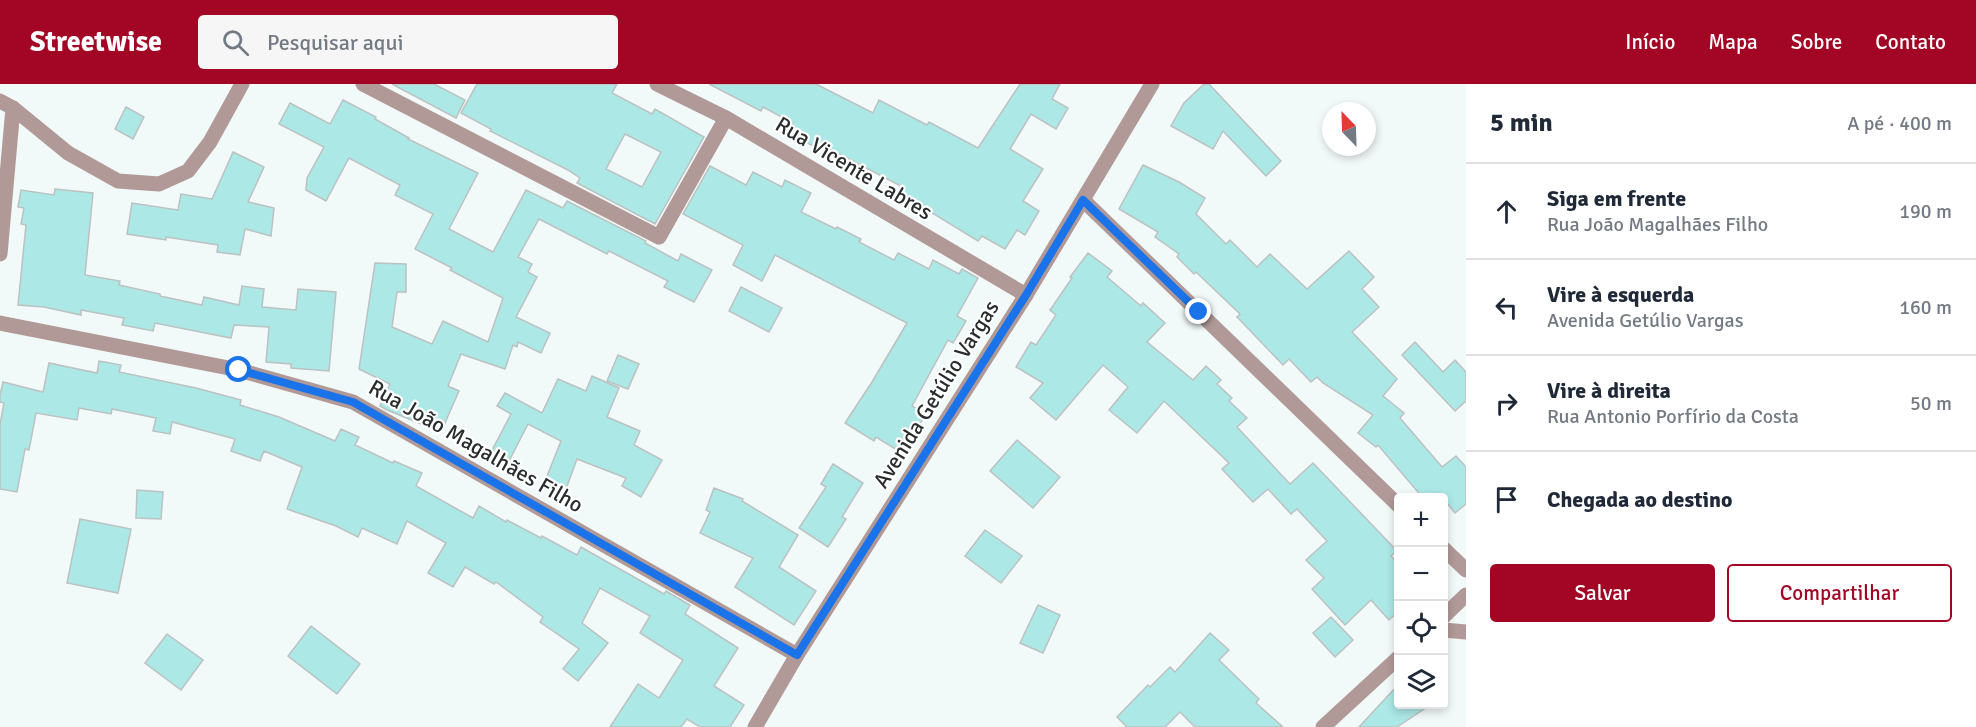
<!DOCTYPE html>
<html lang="pt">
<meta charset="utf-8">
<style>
:root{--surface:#fff;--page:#f6f6f7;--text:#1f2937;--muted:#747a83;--line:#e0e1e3;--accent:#a30524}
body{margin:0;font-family:Signika,sans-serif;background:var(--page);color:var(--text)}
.controls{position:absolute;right:18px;bottom:18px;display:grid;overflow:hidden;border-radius:6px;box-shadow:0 3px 9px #0003}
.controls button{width:54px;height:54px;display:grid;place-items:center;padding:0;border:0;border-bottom:2px solid var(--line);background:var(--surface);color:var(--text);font:30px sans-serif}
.compass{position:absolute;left:1322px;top:18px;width:54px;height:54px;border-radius:50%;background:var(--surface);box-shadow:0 3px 9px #0003;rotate:337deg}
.stop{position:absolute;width:18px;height:18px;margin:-14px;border:4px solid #1a73e8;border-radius:50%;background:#fff}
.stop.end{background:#1a73e8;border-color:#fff;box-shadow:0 2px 6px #0008}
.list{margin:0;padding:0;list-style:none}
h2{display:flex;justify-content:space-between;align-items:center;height:78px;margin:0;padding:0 24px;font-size:26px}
h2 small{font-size:20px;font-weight:400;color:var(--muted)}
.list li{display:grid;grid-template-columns:39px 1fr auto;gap:18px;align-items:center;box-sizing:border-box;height:96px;padding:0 24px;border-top:2px solid var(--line)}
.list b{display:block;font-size:22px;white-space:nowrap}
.list p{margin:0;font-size:20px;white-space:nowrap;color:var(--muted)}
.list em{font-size:20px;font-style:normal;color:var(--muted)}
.actions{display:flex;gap:12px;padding:18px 24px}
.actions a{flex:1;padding:14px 0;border:2px solid var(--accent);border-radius:6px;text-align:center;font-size:21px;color:var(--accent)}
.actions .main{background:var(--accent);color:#fff}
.icon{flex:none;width:33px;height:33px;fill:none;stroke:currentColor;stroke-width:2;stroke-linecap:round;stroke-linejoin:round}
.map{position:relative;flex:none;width:1466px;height:643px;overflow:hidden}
header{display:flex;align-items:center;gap:36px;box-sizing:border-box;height:84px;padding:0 30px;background:var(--accent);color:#fff}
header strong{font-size:28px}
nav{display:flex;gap:33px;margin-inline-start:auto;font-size:21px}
.search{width:420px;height:54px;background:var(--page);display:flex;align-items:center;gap:15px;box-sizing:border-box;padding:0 21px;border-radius:6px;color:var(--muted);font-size:22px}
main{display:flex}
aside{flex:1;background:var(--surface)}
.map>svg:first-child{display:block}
</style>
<header>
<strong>Streetwise</strong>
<div class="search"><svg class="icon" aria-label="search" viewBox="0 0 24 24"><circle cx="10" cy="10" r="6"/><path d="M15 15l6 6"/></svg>Pesquisar aqui</div>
<nav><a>Início</a><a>Mapa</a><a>Sobre</a><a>Contato</a></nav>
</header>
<main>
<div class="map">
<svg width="1466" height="643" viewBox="0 0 1466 643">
<rect width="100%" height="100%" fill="#f2f9f9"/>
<g fill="#ace8e6" stroke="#bbc2c1" stroke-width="1.5" fill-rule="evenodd">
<polygon points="392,0 434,0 465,16 456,34"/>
<path d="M 477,0 L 617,0 L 612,9 L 652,30 L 655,25 L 704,53 L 655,140 L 577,99 L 580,94 L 568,86 L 490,47 L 491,45 L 461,29 ZM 625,50 L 661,68 L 642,103 L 606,85 Z"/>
<polygon points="709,0 816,0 873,29 879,16 927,41 929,38 978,64 1020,0 1060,0 1052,15 1068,24 1056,45 1031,30 1010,65 1043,85 1023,117 1039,127 1025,151 1017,146 1005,165 982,152 978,157 926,125 923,131 893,116 901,102 826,63 823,67 788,49 793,39 763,23 761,27"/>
<polygon points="1204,0 1209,0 1281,77 1266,92 1223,47 1213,65 1171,42 1184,19"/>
<polygon points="343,16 376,33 375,35 409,54 408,55 478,89 449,145 493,168 526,106 563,124 567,117 646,157 645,159 678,177 681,170 712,186 694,218 664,203 668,197 609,167 607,170 539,135 518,173 532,180 528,188 537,193 516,233 550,249 541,269 518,258 517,263 513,261 505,285 461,270 448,302 459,307 441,348 387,326 380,322 390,300 359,285 375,179 406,180 406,208 397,208 392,243 432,260 443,237 488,258 503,214 450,186 452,184 415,165 433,130 395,111 400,101 349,74 326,117 306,106 307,94 324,63 279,40 290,19 330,40"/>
<polygon points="126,23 144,33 133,55 115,45"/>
<polygon points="233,68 264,83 248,118 274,124 271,152 245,145 240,171 217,168 218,161 166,153 166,156 127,150 132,119 178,126 181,110 212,115"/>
<polygon points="1143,81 1179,98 1205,114 1196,130 1226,160 1230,156 1257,183 1270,170 1307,205 1349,167 1374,193 1362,205 1379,223 1352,248 1397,295 1383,312 1404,329 1400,334 1442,383 1456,372 1466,383 1466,420 1455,429 1443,414 1423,414 1378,361 1376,363 1358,349 1373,331 1323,299 1317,293 1311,298 1289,275 1283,281 1237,233 1240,230 1196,188 1194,190 1177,173 1179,170 1155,153 1158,148 1119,125"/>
<polygon points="710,82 746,101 753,88 782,103 785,96 811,109 801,128 836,145 837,143 861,155 859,158 894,176 898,169 929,185 933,176 959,190 962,185 978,194 957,232 966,237 953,259 948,256 912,322 926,330 902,369 876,353 874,357 845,339 872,298 907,239 775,171 762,197 733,181 743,161 683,130"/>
<polygon points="55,105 93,109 85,191 120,197 119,201 160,210 160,212 202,221 204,213 239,221 242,202 264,205 262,223 296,226 298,205 336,208 329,287 291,284 291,280 266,278 269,243 234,241 231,254 155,239 153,247 122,241 124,234 81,226 81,231 44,223 18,221 26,141 21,140 24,124 18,123 21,106 54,111"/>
<polygon points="1088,169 1112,187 1107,193 1141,222 1143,219 1165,239 1147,258 1193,296 1206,282 1221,296 1217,300 1232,314 1229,317 1247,334 1237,343 1290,400 1313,379 1397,467 1391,472 1398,480 1398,528 1389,536 1371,516 1345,541 1312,505 1324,494 1306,476 1327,457 1297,425 1291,430 1268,405 1253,418 1222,385 1229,379 1164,317 1137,349 1109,326 1128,303 1103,281 1056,336 1030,314 1043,299 1016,283 1031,258 1036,261 1056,231 1050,226 1072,194 1070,193"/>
<polygon points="741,203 782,224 769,248 729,227"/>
<polygon points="1415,258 1443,288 1455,276 1466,288 1466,317 1455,327 1402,271"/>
<polygon points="618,271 639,280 628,305 607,297"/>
<polygon points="99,277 121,281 119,288 196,304 241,316 240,321 279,333 335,357 341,345 359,353 355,361 393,379 394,377 422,389 416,402 473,434 479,422 506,438 507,436 541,454 542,452 577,471 581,463 664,510 666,507 690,521 685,530 738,564 714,602 744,621 730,643 700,643 687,635 681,643 610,643 638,600 659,614 683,576 640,549 650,532 600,504 582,539 608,559 578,597 563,585 579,565 540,538 543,533 496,498 494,500 465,483 453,503 428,489 446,459 407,437 397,460 362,444 358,453 336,442 287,425 302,383 264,367 260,377 231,367 235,355 172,338 170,350 153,347 156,334 112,325 111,330 79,324 77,336 36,329 29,366 25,365 17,408 0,405 0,340 4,319 0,318 0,311 3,298 43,308 49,279 97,289"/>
<polygon points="592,292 619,304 607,333 640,347 634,361 662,376 641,413 622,402 626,394 577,375 566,405 545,397 561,357 528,340 507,381 489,372 511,330 497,322 505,309 542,329 558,295 586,307"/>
<polygon points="1017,356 1060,393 1033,424 990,387"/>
<polygon points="833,380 863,399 842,433 846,435 828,463 799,444 826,403 821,400"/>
<polygon points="714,404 743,415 742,417 798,451 779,483 816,507 794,541 735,503 753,474 700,449 710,428 706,426"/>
<polygon points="137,406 163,408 161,435 136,434"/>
<polygon points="80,435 131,445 118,509 67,499"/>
<polygon points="985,446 1022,472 1001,499 965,472"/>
<polygon points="1038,521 1060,531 1043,569 1020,559"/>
<polygon points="1331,533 1353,556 1335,573 1313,549"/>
<polygon points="311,542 360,580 337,610 288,572"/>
<polygon points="1210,549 1229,566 1219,576 1259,615 1256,619 1283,643 1195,643 1180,628 1165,643 1127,643 1117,633 1148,601 1150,603 1170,583 1175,588"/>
<polygon points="167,550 203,576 181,606 145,579"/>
<polygon points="1398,601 1398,621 1430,621 1397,643 1359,643"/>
</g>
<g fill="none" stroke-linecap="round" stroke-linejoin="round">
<g stroke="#b09997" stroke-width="15">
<polyline points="363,0 659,153 726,34"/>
<polyline points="657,0 726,34 1026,211"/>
<polyline points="0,17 13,24 68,69 118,97 159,100 188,87 210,58 242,0"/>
<polyline points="1083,116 1398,421"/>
<polyline points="0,170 13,24"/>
<polyline points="0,239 239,286 353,318 797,571"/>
<polyline points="1444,465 1466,486"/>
<polyline points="1444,532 1466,511"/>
<polyline points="1444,546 1466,548"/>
<polyline points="755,643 797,571 1026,211 1152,0"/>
<polyline points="1323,643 1398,574"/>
</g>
</g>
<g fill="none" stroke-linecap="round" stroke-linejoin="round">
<polyline stroke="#1a73e8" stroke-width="8" points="239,286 353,318 797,571 1026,211 1083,116 1199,228"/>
</g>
<g text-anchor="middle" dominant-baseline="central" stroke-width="4.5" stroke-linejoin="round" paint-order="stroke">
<g font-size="22" fill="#2a2d2d" stroke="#fff">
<text transform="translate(854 84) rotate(31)">Rua Vicente Labres</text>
<text transform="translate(936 310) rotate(-58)">Avenida Getúlio Vargas</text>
<text transform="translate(476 362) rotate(30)">Rua João Magalhães Filho</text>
</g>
</g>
</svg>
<div class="controls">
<button>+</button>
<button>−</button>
<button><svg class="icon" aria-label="locate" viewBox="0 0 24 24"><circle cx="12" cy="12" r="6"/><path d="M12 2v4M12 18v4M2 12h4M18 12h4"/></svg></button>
<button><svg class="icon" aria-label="layers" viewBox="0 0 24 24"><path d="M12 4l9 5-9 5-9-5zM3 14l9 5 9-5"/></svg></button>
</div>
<svg class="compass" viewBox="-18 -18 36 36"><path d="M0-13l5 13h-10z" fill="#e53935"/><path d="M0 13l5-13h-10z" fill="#747a83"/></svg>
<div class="stop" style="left:239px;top:286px"></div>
<div class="stop end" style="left:1199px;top:228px"></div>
</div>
<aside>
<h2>5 min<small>A pé · 400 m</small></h2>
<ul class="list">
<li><svg class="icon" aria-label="ahead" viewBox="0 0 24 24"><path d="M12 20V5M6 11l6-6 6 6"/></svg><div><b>Siga em frente</b><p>Rua João Magalhães Filho</p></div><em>190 m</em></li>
<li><svg class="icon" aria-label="left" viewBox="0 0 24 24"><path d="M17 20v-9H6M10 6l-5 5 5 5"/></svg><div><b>Vire à esquerda</b><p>Avenida Getúlio Vargas</p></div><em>160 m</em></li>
<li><svg class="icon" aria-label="right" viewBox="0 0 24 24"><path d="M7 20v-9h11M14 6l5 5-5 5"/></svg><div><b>Vire à direita</b><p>Rua Antonio Porfírio da Costa</p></div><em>50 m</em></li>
<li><svg class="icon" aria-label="arrive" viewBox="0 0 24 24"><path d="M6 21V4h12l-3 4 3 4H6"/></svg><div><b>Chegada ao destino</b></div></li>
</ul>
<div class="actions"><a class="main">Salvar</a><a>Compartilhar</a></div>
</aside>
</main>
